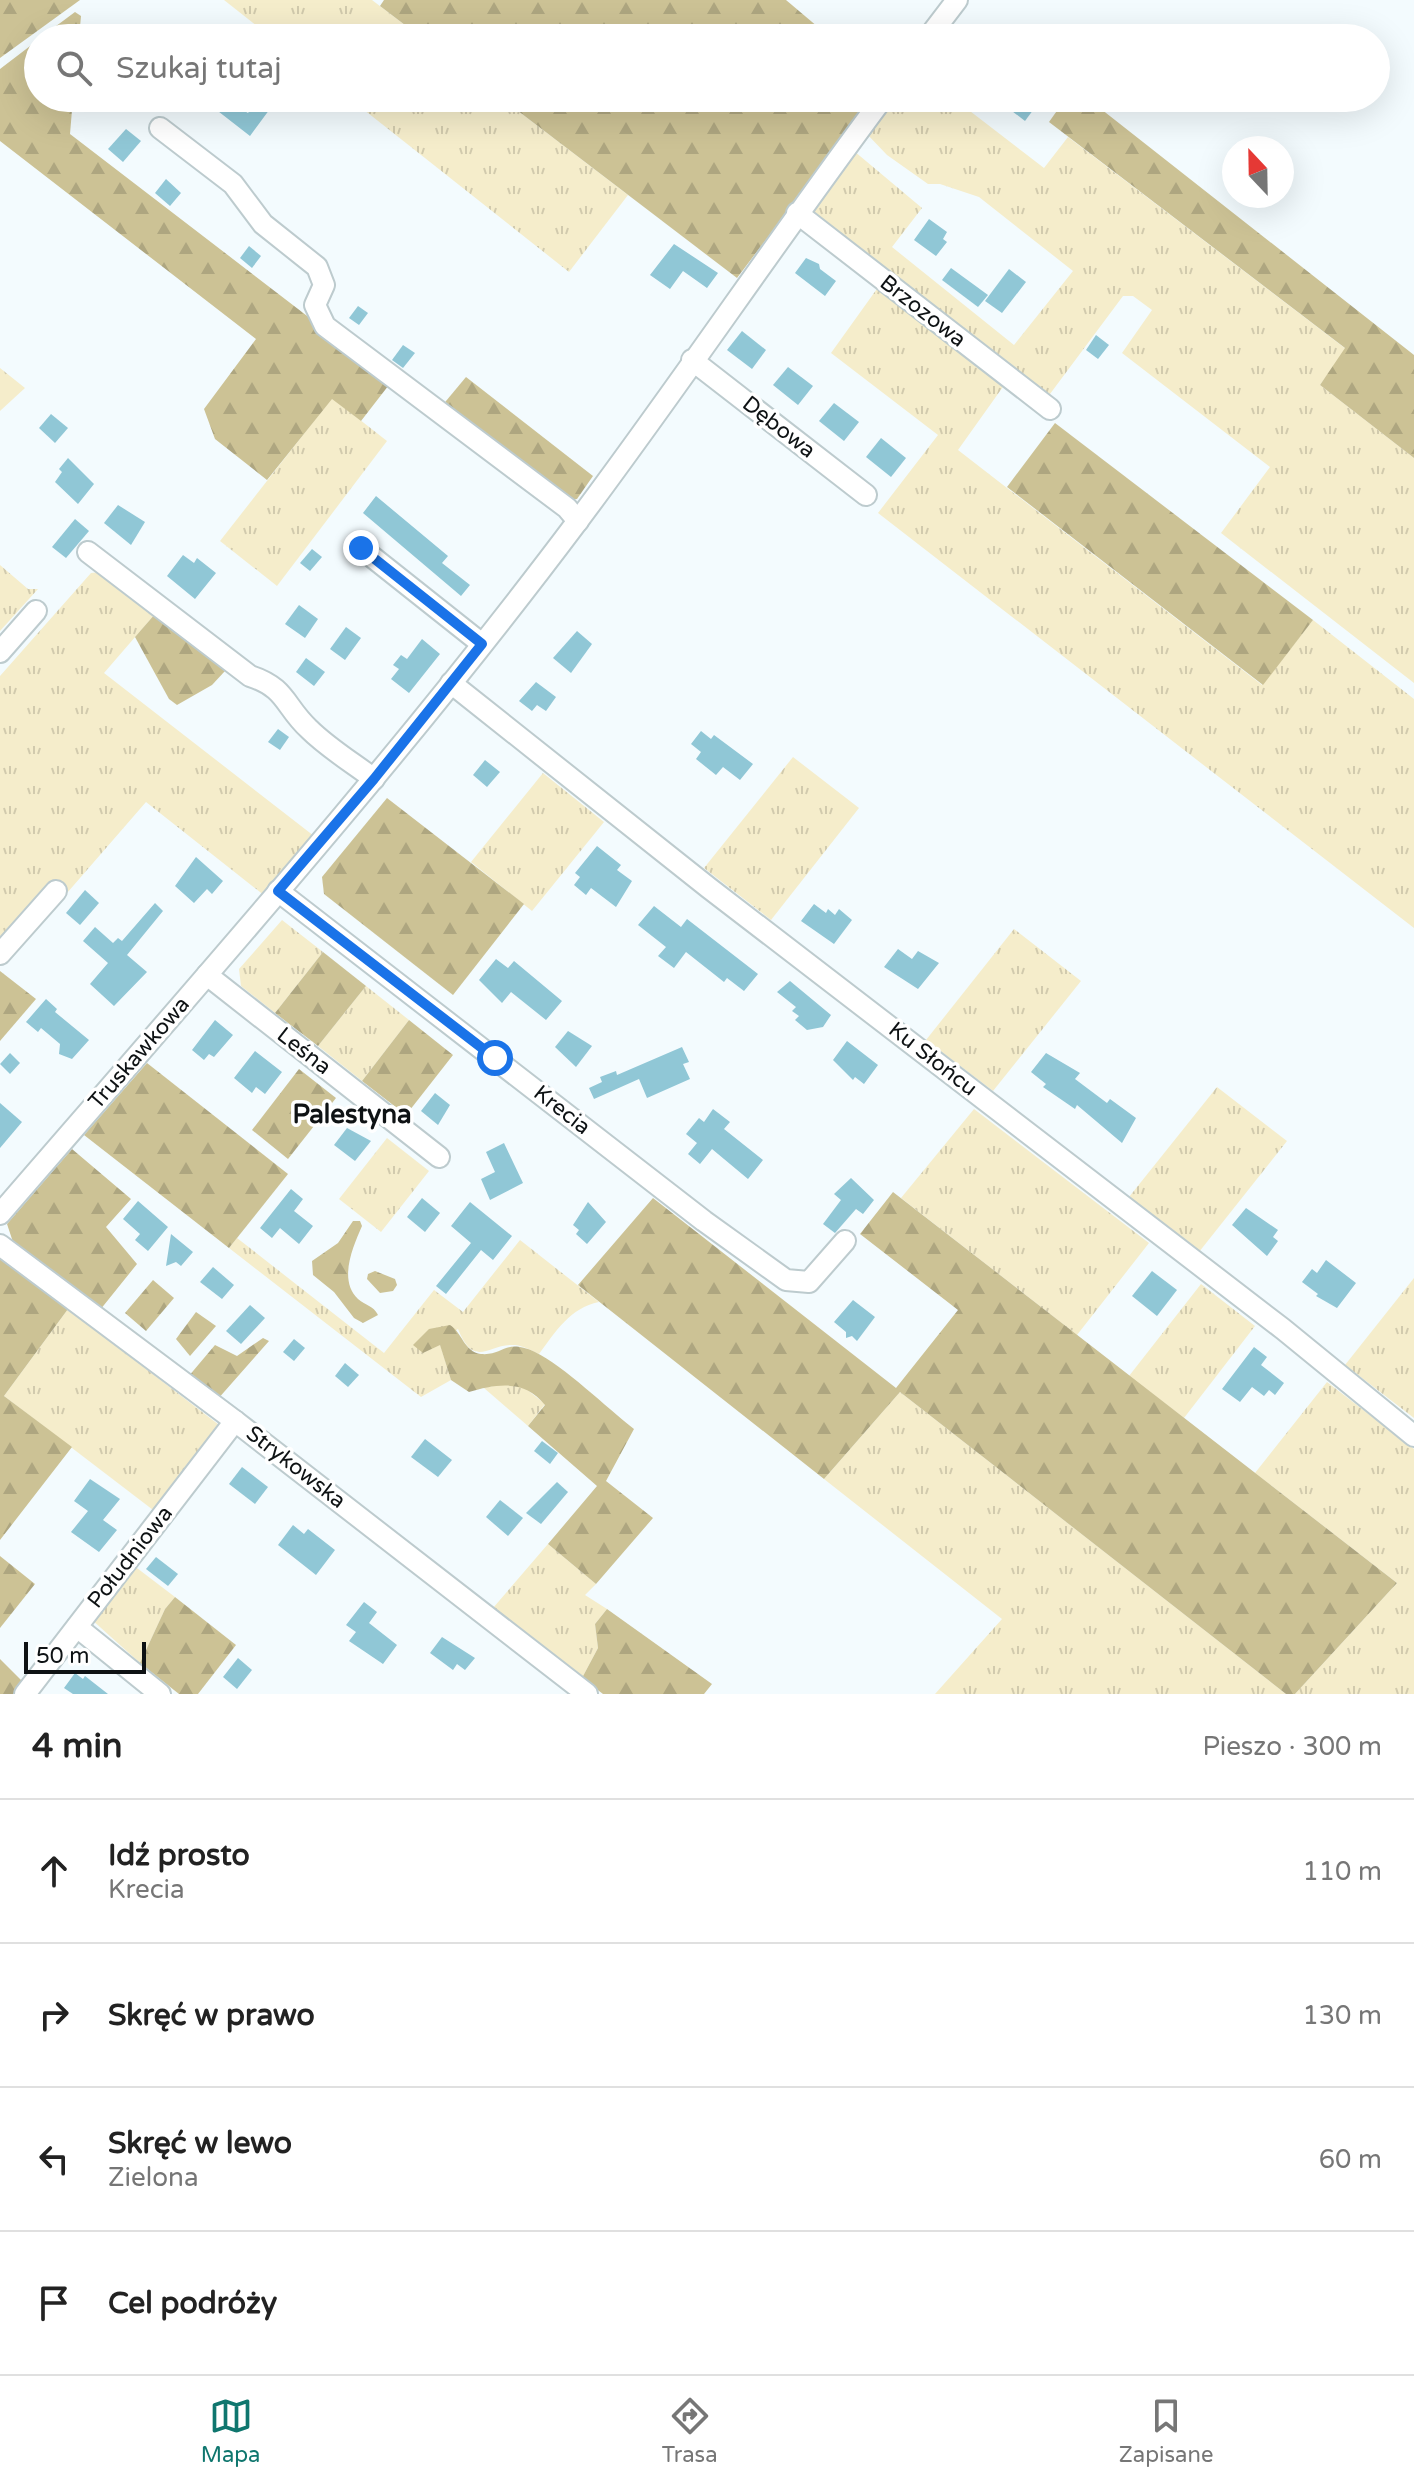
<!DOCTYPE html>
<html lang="pl">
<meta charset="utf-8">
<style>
:root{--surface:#fff;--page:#f6f6f6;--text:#222;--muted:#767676;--line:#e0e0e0;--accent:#0f766e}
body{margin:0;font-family:"Varela Round",sans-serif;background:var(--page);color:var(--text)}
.compass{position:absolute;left:1222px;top:136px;width:72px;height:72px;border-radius:50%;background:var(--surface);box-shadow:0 8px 32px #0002;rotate:338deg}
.scale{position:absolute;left:24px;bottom:20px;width:122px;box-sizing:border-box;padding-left:8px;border:4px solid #0e1214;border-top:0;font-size:22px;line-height:28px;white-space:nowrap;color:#0e1214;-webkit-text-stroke:6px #fff;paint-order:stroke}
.stop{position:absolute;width:24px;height:24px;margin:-18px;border:6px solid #1a73e8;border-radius:50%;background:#fff}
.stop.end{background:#1a73e8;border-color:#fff;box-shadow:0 2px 8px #0008}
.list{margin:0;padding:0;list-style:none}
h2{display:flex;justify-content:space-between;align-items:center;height:104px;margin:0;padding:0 32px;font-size:34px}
h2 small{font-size:26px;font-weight:400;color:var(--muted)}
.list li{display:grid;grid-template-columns:52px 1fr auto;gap:24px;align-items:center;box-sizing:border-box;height:144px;padding:0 32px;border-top:2px solid var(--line)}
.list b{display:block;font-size:30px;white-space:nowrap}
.list p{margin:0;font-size:26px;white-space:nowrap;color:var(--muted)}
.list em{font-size:26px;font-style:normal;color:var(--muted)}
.icon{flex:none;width:44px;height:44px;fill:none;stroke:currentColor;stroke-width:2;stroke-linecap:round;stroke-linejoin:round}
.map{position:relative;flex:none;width:1414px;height:1694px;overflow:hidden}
.search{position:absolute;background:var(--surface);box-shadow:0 8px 32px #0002;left:24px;right:24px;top:24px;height:88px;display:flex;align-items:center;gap:20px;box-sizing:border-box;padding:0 28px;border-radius:44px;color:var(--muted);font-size:30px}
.sheet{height:680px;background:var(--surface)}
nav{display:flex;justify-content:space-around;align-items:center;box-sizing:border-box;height:112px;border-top:2px solid var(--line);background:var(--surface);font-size:22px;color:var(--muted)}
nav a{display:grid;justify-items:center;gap:4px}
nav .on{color:var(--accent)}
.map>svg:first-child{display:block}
</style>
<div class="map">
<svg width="1414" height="1694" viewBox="0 0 1414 1694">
<defs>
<pattern id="grass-tufts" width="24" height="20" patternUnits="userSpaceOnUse" patternTransform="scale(2)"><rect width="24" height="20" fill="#f5edcb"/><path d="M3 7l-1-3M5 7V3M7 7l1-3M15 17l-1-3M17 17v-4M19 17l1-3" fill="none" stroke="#d1caad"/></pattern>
<pattern id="forest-firs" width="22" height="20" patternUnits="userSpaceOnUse" patternTransform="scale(2)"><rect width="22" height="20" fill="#ccc295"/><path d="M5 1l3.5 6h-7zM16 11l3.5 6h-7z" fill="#aea680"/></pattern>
</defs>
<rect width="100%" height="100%" fill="#f3fbfe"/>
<g fill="url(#grass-tufts)">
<polygon points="224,0 372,0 422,38 272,38"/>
<polygon points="349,98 501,98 628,195 569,272"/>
<polygon points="892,98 953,98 1044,168 1068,137 1346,349 1320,385 1414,458 1414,683 1221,533 1270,467 1122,353 1152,310 1133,296 1123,296 1047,398 812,218 810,207 854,151 922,208 892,247 1014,345 1073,271 979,197 940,184 928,184 887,155 866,133"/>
<polygon points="879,286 1005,384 958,450 1262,685 1313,620 1414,699 1414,928 878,513 938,435 831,353"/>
<polygon points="0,368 25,388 0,411"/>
<polygon points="332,398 387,441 277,586 220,541"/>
<polygon points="0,565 28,589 38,589 0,631"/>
<polygon points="101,572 155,614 104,673 314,836 265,896 146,802 67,893 53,881 5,935 0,936 0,676 91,573"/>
<polygon points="793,757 859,808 771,920 704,868"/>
<polygon points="543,773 604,822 532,911 471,862"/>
<polygon points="282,920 323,952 275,1013 241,986 239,969"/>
<polygon points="1014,929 1081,981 993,1091 926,1040"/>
<polygon points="366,986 409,1020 362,1081 318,1046"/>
<polygon points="1217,1087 1287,1141 1199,1252 1129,1197"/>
<polygon points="974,1109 1149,1243 1077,1335 901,1198"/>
<polygon points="387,1138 429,1171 381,1232 339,1199"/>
<path d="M 237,1238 L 384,1353 L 434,1290 L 463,1312 L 520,1240 L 599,1302 C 570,1308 556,1331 539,1354 C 532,1351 524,1346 515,1345 C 488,1343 475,1370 458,1329 L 423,1353 L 440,1344 L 451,1380 L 421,1397 L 229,1248 Z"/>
<polygon points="1414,1278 1414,1418 1345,1365"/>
<polygon points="1201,1284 1255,1326 1184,1418 1129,1376"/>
<polygon points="68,1309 223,1428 157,1513 4,1396"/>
<polygon points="1327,1382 1414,1449 1414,1694 1295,1694 1397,1583 1255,1473"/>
<polygon points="502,1384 525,1388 545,1404 528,1426 484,1388"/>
<polygon points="900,1392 1286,1694 935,1694 1002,1619 824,1479"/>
<polygon points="548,1544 596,1584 585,1595 607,1609 595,1624 598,1648 582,1678 493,1608"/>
<polygon points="133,1565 175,1597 165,1609 140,1663 91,1619"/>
</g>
<g fill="url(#forest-firs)">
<polygon points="0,0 80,0 0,58"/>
<polygon points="384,0 786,0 831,38 422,38 380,6"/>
<polygon points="75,12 81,16 79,38 40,38"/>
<polygon points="38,40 38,98 73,98 70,134 392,381 361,421 332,399 267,480 215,439 204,409 256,339 0,141 0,69"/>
<polygon points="501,98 873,98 737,278"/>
<polygon points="1066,98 1087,98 1414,355 1414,458 1320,385 1345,348 1049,122"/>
<polygon points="466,377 593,476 577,499 564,501 441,407"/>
<polygon points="1055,423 1313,620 1263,685 1007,487"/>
<polygon points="155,614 225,671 212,685 177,705 169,699 135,637"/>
<polygon points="387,798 524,904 453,995 324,894 322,877"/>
<polygon points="323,952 366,986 318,1046 275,1013"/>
<polygon points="0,971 36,999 0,1041"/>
<polygon points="409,1020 453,1055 406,1115 362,1081"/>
<polygon points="147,1063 288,1174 229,1248 84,1135"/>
<polygon points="299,1069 336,1098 288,1159 252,1130"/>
<polygon points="72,1149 131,1199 106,1227 137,1264 100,1310 14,1245 7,1224"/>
<polygon points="893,1192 1397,1583 1295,1694 1286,1694 900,1392 824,1479 578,1285 653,1198 896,1388 958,1310 860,1234"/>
<path d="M 353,1221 L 360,1221 L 362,1226 C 353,1247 338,1280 358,1299 C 366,1306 373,1305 378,1315 L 363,1323 L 354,1318 L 334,1292 L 313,1275 L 312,1261 L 338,1243 Z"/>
<polygon points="0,1257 68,1309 4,1396 72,1447 0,1540"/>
<polygon points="375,1271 395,1279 397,1285 393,1291 380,1293 367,1279 368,1274"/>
<polygon points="153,1280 174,1298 146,1331 125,1313"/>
<polygon points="196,1312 216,1326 190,1356 176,1339"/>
<path d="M 450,1325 C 462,1332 464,1352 481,1354 C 504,1356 504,1338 535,1352 C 564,1366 607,1408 634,1429 L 606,1481 L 653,1518 L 596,1584 L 548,1544 L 597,1486 L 528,1426 L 545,1405 C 525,1379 497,1384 469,1392 L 451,1380 L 440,1345 L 423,1353 L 413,1345 L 429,1329 Z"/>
<polygon points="263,1338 269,1341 217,1400 188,1377 215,1345 237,1356"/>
<polygon points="0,1556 35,1584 0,1628"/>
<polygon points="175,1597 236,1645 198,1694 179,1694 140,1663 165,1609"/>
<polygon points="607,1609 712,1684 704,1694 603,1694 582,1678 598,1648 595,1624"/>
<polygon points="0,1659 25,1684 17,1694 0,1694"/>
</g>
<g fill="#90c7d6">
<polygon points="222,98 248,113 260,98 278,98 250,136 214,108"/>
<polygon points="1015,98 1042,98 1025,121 1008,108"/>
<polygon points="126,129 141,141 123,162 108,149"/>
<polygon points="166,179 181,193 170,206 155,193"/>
<polygon points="929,219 947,232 943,239 947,242 936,256 914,240"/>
<polygon points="674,244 718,273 707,288 683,271 670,289 650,275"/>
<polygon points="249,246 261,256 252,268 240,258"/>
<polygon points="806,258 819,264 820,269 836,281 825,296 795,273"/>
<polygon points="951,268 988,295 978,307 942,280"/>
<polygon points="1009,269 1026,282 1002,313 985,301"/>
<polygon points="358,306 368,313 359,325 349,318"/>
<polygon points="742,331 766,350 752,369 727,350"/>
<polygon points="1096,335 1109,345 1098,359 1086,350"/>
<polygon points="403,345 415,353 403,368 392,360"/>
<polygon points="788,367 813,386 798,405 773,385"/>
<polygon points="834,403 859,422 844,441 819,421"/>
<polygon points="51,414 68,428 55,443 39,428"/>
<polygon points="881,438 906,458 891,477 866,457"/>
<polygon points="68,458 94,484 78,504 55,482 62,472 59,469"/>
<polygon points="376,496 448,556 442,563 470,585 461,596 363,513"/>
<polygon points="118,505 145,522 131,545 104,523"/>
<polygon points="75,519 89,531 66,558 52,547"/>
<polygon points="312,549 322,557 310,571 300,563"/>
<polygon points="183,555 194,563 197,558 216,573 195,599 167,576"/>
<polygon points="299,605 318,619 305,638 285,624"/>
<polygon points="346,627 361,638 345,660 330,649"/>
<polygon points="577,631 592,644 571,673 553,658"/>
<polygon points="422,639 440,654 409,693 391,679 399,669 393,665 401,655 407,659"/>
<polygon points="306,658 325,672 314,686 296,672"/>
<polygon points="536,682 556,697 546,711 537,705 532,711 519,701"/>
<polygon points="278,729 289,737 280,750 268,742"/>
<polygon points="701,731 711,739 714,735 753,764 740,780 723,767 716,775 696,759 701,752 691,744"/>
<polygon points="485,760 500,772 487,787 473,775"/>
<polygon points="597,846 621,865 617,870 632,881 616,907 591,888 586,895 574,885 580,877 575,873"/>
<polygon points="196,857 223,881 212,894 207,889 194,903 175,886"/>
<polygon points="85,890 99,903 80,925 66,913"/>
<polygon points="155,903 163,911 127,955 147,972 114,1006 90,984 108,963 83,941 95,927 113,943 118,938 122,941"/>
<polygon points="814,904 826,913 828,909 835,915 839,909 852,920 834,944 801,921"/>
<polygon points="654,906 681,927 687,919 758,974 744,991 727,978 724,982 686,952 674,968 658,956 666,947 638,925"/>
<polygon points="898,949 912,959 918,951 939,963 918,989 884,967"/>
<polygon points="496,959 508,968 514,961 562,1001 546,1020 511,992 502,1003 479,980"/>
<polygon points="790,981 831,1015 823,1027 807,1030 795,1020 799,1016 792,1011 796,1007 777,992"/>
<polygon points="46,999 57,1009 55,1012 89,1040 72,1059 59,1054 60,1044 41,1028 38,1032 26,1022"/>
<polygon points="215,1020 233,1035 214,1057 209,1054 204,1060 192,1050"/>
<polygon points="568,1031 592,1046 576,1067 555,1047"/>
<polygon points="847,1041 878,1065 864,1084 855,1077 853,1080 833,1060"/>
<polygon points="682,1047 689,1062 683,1064 690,1079 647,1098 639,1079 594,1099 589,1088 602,1082 600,1077 616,1071 617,1075"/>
<polygon points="255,1051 282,1072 265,1094 256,1087 252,1093 234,1078"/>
<polygon points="10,1053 20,1063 10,1074 0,1064"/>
<polygon points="1046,1053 1080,1073 1075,1079 1107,1103 1110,1099 1136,1118 1122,1143 1077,1105 1075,1109 1043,1087 1046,1084 1031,1072"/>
<polygon points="435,1093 450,1105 438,1125 421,1111"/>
<polygon points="0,1103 22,1122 0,1148"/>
<polygon points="713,1109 730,1122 724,1129 763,1160 748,1179 712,1149 700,1164 688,1154 697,1143 686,1134 699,1118 704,1122"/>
<polygon points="347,1128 371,1141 355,1161 334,1145"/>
<polygon points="504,1143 523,1183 490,1200 481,1179 495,1172 486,1152"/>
<polygon points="851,1178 874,1200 863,1214 856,1209 835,1233 823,1224 841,1200 834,1194"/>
<polygon points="291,1189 303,1199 294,1211 313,1226 299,1244 280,1228 272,1238 260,1228"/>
<polygon points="422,1198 440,1213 425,1232 407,1217"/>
<polygon points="138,1201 168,1227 148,1251 135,1240 140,1234 123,1219"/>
<polygon points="470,1202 512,1236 493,1260 481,1250 446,1294 436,1286 471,1243 451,1226"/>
<polygon points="588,1202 606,1222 587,1244 576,1234 579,1230 573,1225"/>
<polygon points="1246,1208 1278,1230 1273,1237 1278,1241 1267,1256 1232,1225"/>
<polygon points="171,1234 193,1252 181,1266 176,1262 166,1266"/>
<polygon points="1326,1260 1356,1283 1337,1308 1316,1296 1318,1294 1302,1282 1312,1269 1317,1273"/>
<polygon points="213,1267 234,1285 222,1299 200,1282"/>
<polygon points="1152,1271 1177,1290 1157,1316 1132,1296"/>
<polygon points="853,1300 875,1317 857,1341 852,1336 846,1338 846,1332 834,1322"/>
<polygon points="250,1305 265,1318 241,1344 226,1331"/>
<polygon points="294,1339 305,1348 294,1361 283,1352"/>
<polygon points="1254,1347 1267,1357 1261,1365 1284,1383 1275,1395 1269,1390 1264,1396 1252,1387 1240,1402 1222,1389"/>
<polygon points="345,1363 359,1375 348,1387 335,1376"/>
<polygon points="425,1439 452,1460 438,1477 411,1457"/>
<polygon points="542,1441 558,1453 550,1464 534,1451"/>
<polygon points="242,1467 268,1487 255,1504 229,1484"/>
<polygon points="90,1479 120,1499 103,1520 117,1530 99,1552 71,1532 88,1511 74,1501"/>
<polygon points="557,1482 568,1492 541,1524 526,1513"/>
<polygon points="500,1500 523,1518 508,1536 486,1517"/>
<polygon points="293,1525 304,1534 308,1529 335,1550 316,1575 278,1545"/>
<polygon points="156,1557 178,1574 168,1586 146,1569"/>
<polygon points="364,1602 377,1612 369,1623 397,1645 383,1664 349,1641 356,1632 346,1625"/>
<polygon points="442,1637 475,1658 465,1670 457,1664 453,1670 430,1653"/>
<polygon points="238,1658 252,1670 237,1689 223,1677"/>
<polygon points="75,1673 83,1679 85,1676 108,1694 73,1694 64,1688"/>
</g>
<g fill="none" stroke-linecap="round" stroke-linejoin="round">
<defs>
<g id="minor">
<polyline points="928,38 957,0"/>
<polyline points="160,128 233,184 263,224 317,267 324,285 315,305 325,326 567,508 578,521"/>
<polyline points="797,213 1050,409"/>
<polyline points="692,360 866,495"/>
<polyline points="361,548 482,644"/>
<path d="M 88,552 L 250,676 C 287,688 284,706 309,729 C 328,748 353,763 374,779"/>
<polyline points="0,652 36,611"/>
<polyline points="451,683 709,888 1283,1329 1414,1436"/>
<polyline points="278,891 704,1221 786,1280 809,1282 845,1241"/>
<polyline points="0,954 56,891"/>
<polyline points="207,975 439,1157"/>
<path d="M 0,1214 C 196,987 397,762 577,522 C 682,382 779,237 883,98"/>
<polyline points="0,1245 235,1421 587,1694"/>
<polyline points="77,1627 160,1694"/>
<polyline points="25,1694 235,1421"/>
</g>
</defs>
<use href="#minor" stroke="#bdcbce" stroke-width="24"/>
<use href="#minor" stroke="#fff" stroke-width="20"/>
</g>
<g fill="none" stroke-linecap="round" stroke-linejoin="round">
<polyline stroke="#1a73e8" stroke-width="10" points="361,548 482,644 374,779 278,891 495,1058"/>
</g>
<g text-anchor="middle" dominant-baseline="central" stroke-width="7" stroke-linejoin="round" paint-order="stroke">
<g font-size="22" fill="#0e1214" stroke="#fff">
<text transform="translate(923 311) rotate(38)">Brzozowa</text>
<text transform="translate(779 427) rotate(38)">Dębowa</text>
<text transform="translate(304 1051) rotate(38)">Leśna</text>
<text transform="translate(139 1053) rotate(-49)">Truskawkowa</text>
<text transform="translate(933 1059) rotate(38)">Ku Słońcu</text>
<text transform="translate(562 1110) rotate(38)">Krecia</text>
<text transform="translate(296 1467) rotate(38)">Strykowska</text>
<text transform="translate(130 1557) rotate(-52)">Południowa</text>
</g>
<g font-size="26" font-weight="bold" fill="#0e1214" stroke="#fff">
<text x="352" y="1114">Palestyna</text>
</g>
</g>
</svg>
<svg class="compass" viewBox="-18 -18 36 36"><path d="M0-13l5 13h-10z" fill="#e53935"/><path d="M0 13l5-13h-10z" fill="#767676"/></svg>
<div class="scale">50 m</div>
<div class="stop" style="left:495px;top:1058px"></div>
<div class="stop end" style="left:361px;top:548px"></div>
<div class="search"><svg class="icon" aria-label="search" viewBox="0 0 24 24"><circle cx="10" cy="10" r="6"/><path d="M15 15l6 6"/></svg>Szukaj tutaj</div>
</div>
<section class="sheet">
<h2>4 min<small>Pieszo · 300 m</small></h2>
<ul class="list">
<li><svg class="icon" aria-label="ahead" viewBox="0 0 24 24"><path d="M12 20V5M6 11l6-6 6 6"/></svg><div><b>Idź prosto</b><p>Krecia</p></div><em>110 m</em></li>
<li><svg class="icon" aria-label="right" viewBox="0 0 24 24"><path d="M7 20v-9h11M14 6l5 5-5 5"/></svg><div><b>Skręć w prawo</b></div><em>130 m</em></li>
<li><svg class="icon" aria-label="left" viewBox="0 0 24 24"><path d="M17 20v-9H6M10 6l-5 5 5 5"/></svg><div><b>Skręć w lewo</b><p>Zielona</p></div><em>60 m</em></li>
<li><svg class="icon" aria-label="arrive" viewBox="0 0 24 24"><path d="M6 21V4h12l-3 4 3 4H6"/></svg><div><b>Cel podróży</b></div></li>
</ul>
</section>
<nav>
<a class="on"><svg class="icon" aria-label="map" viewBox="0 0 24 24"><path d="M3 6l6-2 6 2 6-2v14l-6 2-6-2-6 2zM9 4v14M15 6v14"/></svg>Mapa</a>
<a><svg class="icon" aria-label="directions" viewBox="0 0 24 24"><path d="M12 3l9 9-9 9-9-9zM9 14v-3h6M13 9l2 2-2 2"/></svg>Trasa</a>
<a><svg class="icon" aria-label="saved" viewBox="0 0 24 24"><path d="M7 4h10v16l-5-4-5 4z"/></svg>Zapisane</a>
</nav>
